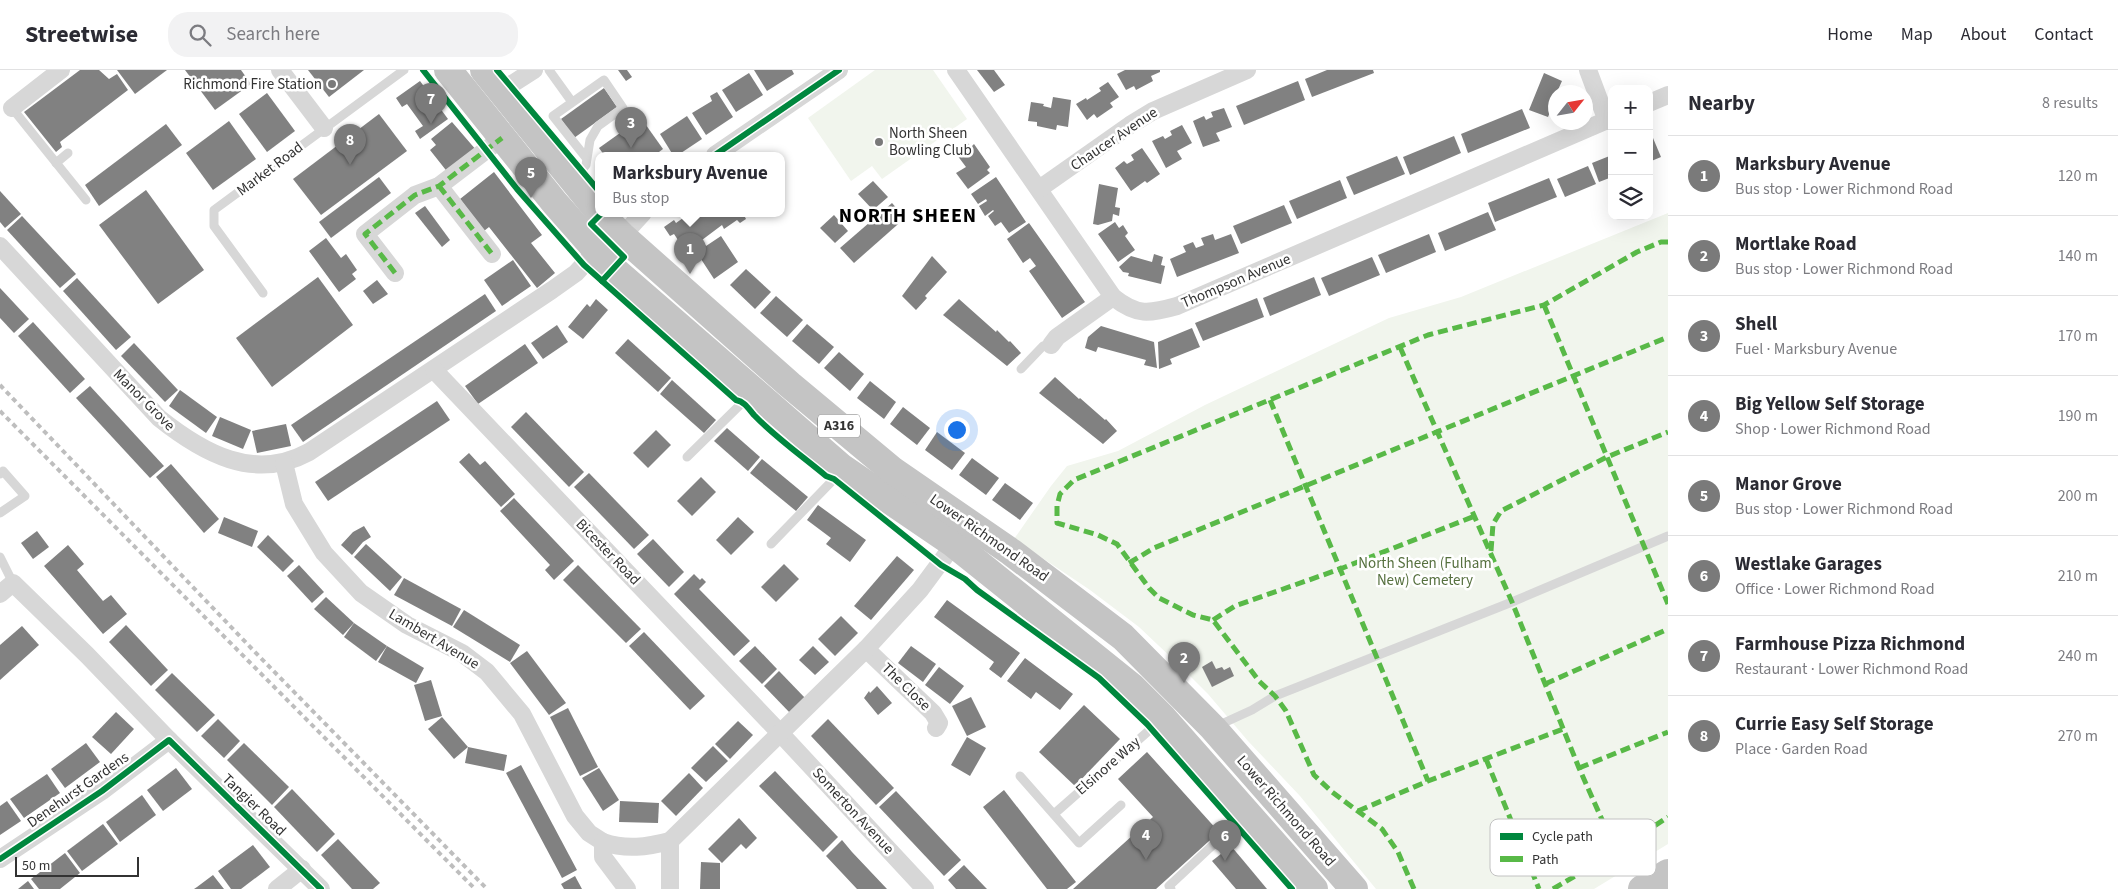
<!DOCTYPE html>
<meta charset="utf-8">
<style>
:root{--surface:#fff;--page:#f2f2f3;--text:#2b2b33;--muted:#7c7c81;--line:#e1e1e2;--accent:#7a7a7a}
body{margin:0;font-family:"Source Sans 3",sans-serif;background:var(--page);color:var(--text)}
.controls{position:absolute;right:15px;top:15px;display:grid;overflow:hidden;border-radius:10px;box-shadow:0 5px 20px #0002}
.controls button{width:45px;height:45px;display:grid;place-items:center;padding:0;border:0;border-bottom:1px solid var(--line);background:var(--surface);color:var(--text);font:25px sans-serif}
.compass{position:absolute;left:1548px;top:15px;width:45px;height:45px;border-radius:50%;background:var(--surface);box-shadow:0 5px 20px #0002;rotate:59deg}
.scale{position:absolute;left:15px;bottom:12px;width:124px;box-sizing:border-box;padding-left:5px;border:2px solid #333;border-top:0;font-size:14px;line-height:18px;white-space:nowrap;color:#333;-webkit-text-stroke:4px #fff;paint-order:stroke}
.you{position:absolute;left:956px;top:359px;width:18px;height:18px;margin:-12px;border:4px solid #fff;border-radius:50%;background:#1a73e8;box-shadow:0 0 0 8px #1a73e833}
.badge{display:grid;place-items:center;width:32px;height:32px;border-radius:50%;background:var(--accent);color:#fff;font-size:16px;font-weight:700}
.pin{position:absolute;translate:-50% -41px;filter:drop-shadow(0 1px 2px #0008)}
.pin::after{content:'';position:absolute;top:26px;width:18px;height:15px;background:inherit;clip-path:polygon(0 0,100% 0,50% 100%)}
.popup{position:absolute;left:595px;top:82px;width:190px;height:65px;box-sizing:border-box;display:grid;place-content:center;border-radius:10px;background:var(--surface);filter:drop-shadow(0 1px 4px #0005);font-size:16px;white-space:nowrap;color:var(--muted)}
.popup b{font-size:19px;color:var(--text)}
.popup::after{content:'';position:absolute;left:50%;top:100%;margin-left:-10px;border:10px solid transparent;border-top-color:var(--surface)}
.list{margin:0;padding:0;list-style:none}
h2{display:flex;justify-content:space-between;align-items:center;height:65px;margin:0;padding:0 20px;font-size:21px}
h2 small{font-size:16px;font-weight:400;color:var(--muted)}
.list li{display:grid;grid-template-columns:32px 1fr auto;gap:15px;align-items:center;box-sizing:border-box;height:80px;padding:0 20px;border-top:1px solid var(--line)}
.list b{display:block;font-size:19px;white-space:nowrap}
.list p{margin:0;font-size:16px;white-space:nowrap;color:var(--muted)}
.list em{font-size:16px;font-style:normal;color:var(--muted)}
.icon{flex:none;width:28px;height:28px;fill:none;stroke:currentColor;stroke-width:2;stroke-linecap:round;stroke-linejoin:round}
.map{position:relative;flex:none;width:1668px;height:819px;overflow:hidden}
header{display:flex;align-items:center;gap:30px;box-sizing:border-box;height:70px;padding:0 25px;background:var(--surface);border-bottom:1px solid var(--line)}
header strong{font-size:24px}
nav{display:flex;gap:28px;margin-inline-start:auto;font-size:18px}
.search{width:350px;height:45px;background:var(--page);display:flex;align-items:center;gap:12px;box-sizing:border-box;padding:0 18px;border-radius:20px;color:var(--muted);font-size:19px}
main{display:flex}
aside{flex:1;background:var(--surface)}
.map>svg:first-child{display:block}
</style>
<header>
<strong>Streetwise</strong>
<div class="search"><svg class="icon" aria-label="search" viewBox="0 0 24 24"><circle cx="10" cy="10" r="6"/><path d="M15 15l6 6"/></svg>Search here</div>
<nav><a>Home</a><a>Map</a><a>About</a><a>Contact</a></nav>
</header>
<main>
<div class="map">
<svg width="1668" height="819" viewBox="0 0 1668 819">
<rect width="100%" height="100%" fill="#fff"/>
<g fill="#f1f5ed">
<polygon points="875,0 933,0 967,49 882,109 872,96 851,111 808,48"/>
<polygon points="1668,143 1668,774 1594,819 1376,819 1300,726 1248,671 1208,624 1177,593 1139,557 1090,520 1014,469 1051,416 1067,396 1118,381 1205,335 1389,248 1461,227"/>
</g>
<g fill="#818181">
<polygon points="80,0 99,0 109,9 117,4 128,20 60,72 62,77 56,82 24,42"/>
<polygon points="117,0 167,0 135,24"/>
<polygon points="185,0 241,0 251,14 215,40"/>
<polygon points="308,0 364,0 329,27"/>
<polygon points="618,0 627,0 632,7 626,11"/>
<polygon points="754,0 792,0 794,4 767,21"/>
<polygon points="977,0 994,0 1005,15 994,22"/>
<polygon points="1125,0 1160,0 1160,2 1151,6 1153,11 1136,20 1134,16 1126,20 1117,4"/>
<polygon points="1327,0 1373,0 1374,3 1312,27 1305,9"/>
<polygon points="749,3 763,25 736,42 722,20"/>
<polygon points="1544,3 1562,11 1557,22 1556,22 1556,28 1548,47 1529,40"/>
<polygon points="420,11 448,49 420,69 415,61 423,56 407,34 402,37 396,28"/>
<polygon points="1298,11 1305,30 1244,55 1236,36"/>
<polygon points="1108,12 1119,27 1110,33 1113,37 1097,48 1094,44 1087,50 1076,34 1086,28 1087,30 1101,21 1099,18"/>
<polygon points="604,18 617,37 574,68 561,49"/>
<polygon points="717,22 733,47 706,65 692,43 712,31 710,26"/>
<polygon points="267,23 295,61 267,82 239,44"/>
<polygon points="1053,27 1071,30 1068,57 1057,55 1056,60 1037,56 1037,52 1028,51 1031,32 1044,34 1043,36 1051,38"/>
<polygon points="1224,38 1232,57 1216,63 1220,71 1203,77 1193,51 1204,46 1206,50 1210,48 1213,47 1211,42"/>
<polygon points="1522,39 1530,58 1468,83 1461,64"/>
<polygon points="379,44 407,81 321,145 293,109"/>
<polygon points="687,46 702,69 678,85 673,85 660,64"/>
<polygon points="641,48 663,79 655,85 604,85 599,78"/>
<polygon points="229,51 256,89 213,120 186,83"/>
<polygon points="452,52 477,81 449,104 430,80 436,75 431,69"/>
<polygon points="166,54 182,75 99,136 85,115"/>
<polygon points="1182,55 1192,73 1177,81 1182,89 1166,98 1152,71 1163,66 1165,69 1172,65 1170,61"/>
<polygon points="1454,66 1461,83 1410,105 1403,87"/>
<polygon points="1653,68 1661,87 1649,92 1649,70"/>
<polygon points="967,72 971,77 974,74 990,97 987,100 990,103 968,119 956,103 966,97 954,81"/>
<polygon points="1142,78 1160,104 1147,113 1145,111 1131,121 1115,98 1124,91 1127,94 1134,90 1131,85"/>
<polygon points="1612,85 1612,107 1599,112 1592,93"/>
<polygon points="1397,86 1405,104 1354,125 1346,107"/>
<polygon points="1588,96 1596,114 1565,127 1557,109"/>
<polygon points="494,102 542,165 531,173 555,203 537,218 489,157 484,161 460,129"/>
<polygon points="379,107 391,123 331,168 319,152"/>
<polygon points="996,107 1026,152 1009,163 1001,152 995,156 988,146 994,141 993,140 985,146 979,136 987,131 986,129 978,134 971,124"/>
<polygon points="1549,108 1557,127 1495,152 1488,133"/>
<polygon points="1340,110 1347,128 1297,149 1289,131"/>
<polygon points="873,111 888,127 873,140 858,124"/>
<polygon points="1099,114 1118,118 1115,137 1120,138 1119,146 1113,144 1112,151 1098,155 1093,154"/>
<polygon points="146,120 204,200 158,234 99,155"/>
<polygon points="0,121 21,144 5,158 0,152"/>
<polygon points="892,133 905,148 854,193 840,178"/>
<polygon points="1284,135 1292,153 1241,174 1233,156"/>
<polygon points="425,136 450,170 442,177 415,143"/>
<polygon points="1488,142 1496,160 1445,181 1438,163"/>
<polygon points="690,143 743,143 746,149 740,153 737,150 724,159 722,155 702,170 706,176 721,166 738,192 714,209 699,186 692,191 674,164 670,166 664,157 674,150 676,153"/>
<polygon points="834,145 848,161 835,173 820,158"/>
<polygon points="22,146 76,204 60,218 7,160"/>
<polygon points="1115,152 1119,158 1123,155 1128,163 1125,166 1135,180 1118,192 1098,164"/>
<polygon points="1029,153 1085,232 1062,248 1029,201 1036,196 1030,188 1023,193 1007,169"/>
<polygon points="1213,164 1215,170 1231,164 1239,183 1177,207 1170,189 1186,182 1183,176 1193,172 1196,178 1204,175 1201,168"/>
<polygon points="1429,164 1436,182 1386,203 1378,185"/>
<polygon points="326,168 341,188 346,184 357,200 352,204 356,209 339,222 309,181"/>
<polygon points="1154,184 1163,187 1161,195 1165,196 1161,214 1128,206 1129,203 1123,202 1119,197 1131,186 1152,192"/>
<polygon points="932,186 947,202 925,226 927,228 916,240 902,226"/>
<polygon points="1372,187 1380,205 1329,226 1321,208"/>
<polygon points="513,190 531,216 502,236 484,210"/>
<polygon points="746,199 771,222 755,239 730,215"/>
<polygon points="318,207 353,255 272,317 236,268"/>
<polygon points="1314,207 1321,225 1270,246 1263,228"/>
<polygon points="77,208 131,267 116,280 63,221"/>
<polygon points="377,210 388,224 373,234 363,221"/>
<polygon points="0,218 29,249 14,263 0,248"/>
<polygon points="485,224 496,241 303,372 291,355"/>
<polygon points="776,226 803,250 787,267 760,243"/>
<polygon points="1257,228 1264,247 1203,271 1195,253"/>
<polygon points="596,229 608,240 583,269 568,257 587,234 590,237"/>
<polygon points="959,229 996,262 997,260 1009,272 1010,271 1021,283 1007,296 943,245"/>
<polygon points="33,252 85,309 70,323 18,266"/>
<polygon points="807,254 834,277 819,294 792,271"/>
<polygon points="557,255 568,272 543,289 531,273"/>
<polygon points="1101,256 1154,272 1157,298 1144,295 1146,290 1135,287 1098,277 1096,282 1085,278 1088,267"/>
<polygon points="1192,258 1200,277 1170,289 1172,294 1159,299 1158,272"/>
<polygon points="628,269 671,308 658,322 615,283"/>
<polygon points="134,273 178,320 165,332 121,286"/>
<polygon points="525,274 538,293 478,334 465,316"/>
<polygon points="839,282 864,304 850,321 824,298"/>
<polygon points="1055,307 1079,329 1080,328 1105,350 1106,349 1117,361 1103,374 1039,323"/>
<polygon points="672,310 716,350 704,363 660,324"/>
<polygon points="870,311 896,332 884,349 857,328"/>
<polygon points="90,316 164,396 150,408 76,328"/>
<polygon points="180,320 217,347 206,363 169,336"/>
<polygon points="437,331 450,350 328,431 315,412"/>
<polygon points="903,337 930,358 917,375 890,354"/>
<polygon points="526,342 584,402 569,417 511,357"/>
<polygon points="220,347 251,360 243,379 212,366"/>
<polygon points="286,354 291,376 257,383 252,361"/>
<polygon points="727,358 760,387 748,401 714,371"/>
<polygon points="656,360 671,375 648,398 633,383"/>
<polygon points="937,362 965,383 952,400 925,380"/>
<polygon points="469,383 480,395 485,391 515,424 501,437 459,392"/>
<polygon points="972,388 999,408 986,425 959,405"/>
<polygon points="762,389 808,427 796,441 750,403"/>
<polygon points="171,394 219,449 204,463 156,407"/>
<polygon points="589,403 649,465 634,479 574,417"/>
<polygon points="701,407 716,422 692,446 677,431"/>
<polygon points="1005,413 1033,433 1020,450 992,430"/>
<polygon points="514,428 574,491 554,510 545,500 550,495 500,441"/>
<polygon points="818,435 866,470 850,492 826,474 831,468 807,450"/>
<polygon points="224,447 258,461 252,477 218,463"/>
<polygon points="738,447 754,462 731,485 716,470"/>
<polygon points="364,456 371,467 363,472 352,485 341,475 353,462"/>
<polygon points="37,461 49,477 33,489 21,473"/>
<polygon points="268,465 294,491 283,502 257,477"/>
<polygon points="653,469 684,502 669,517 637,484"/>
<polygon points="366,474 402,507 390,521 354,487"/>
<polygon points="68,475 84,494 77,500 103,531 111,525 127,544 103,564 44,496"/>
<polygon points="897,486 914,500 871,550 854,536"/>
<polygon points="784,494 799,509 776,532 761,517"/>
<polygon points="299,495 324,522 312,533 287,506"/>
<polygon points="578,495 641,559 626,573 563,510"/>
<polygon points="694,504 700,510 702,508 706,512 699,519 750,571 734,586 674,524"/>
<polygon points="404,508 461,539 452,556 394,525"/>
<polygon points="326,527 354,553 343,565 314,539"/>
<polygon points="947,530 1020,583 1001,608 989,599 994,592 934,547"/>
<polygon points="464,540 520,575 510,592 453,557"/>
<polygon points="841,546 858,563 835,586 818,569"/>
<polygon points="354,553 387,576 376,591 344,567"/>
<polygon points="126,555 168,600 151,616 109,572"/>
<polygon points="22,556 39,575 0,610 0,575"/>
<polygon points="644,562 705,626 690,640 629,576"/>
<polygon points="387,576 424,598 416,613 378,592"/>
<polygon points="755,576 777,599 762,614 739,591"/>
<polygon points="813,576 829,592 815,605 799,590"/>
<polygon points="911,576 936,594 923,612 898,593"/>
<polygon points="527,581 566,633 549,645 510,593"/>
<polygon points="1025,588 1073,624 1060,640 1036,622 1031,629 1007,611"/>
<polygon points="1212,591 1216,599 1222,597 1224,600 1230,597 1234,606 1212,617 1202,597"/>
<polygon points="939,597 964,616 950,634 925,615"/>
<polygon points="779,601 806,629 791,644 764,616"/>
<polygon points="172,603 215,645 197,662 155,620"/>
<polygon points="431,610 442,646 425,651 414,615"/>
<polygon points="877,616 892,633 878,645 864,628 869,621 870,623"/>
<polygon points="971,627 986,657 967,666 952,636"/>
<polygon points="1084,635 1120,669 1075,716 1039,682"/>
<polygon points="568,638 598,697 580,706 550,647"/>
<polygon points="116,642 134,659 111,684 92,667"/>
<polygon points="442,647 468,677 454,689 428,659"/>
<polygon points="218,649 240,671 224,688 201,666"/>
<polygon points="828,649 894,718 876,735 811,666"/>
<polygon points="738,651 753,665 730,689 715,674"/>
<polygon points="967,667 986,678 970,706 951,695"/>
<polygon points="86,673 100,692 65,718 51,699"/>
<polygon points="244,673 289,717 272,735 227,690"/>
<polygon points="713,676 728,691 706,712 691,698"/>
<polygon points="468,677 507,685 504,701 465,693"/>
<polygon points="1147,682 1219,762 1156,819 1073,819 1153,747 1118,709"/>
<polygon points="521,695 577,800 562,808 506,703"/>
<polygon points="176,698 192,719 163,741 147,720"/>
<polygon points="599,698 619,730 603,741 582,708"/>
<polygon points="775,701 838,767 823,782 759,716"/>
<polygon points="689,703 703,718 676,746 661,731"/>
<polygon points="47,704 60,723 24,748 10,729"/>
<polygon points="292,719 335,764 317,782 274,737"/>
<polygon points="1004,720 1076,812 1067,819 1047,819 983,737"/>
<polygon points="896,721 961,790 944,806 879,737"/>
<polygon points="142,725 156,745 120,772 106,752"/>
<polygon points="7,731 21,751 0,765 0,736"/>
<polygon points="620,731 659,733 658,753 619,752"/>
<polygon points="739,748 757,768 746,779 741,774 722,793 708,779"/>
<polygon points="103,754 118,774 82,801 67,781"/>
<polygon points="338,769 380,813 373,819 352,819 321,785"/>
<polygon points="842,770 852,782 887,819 857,819 826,786"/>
<polygon points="253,775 270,797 241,819 231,819 218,801"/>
<polygon points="1231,776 1242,789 1267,819 1236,819 1212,791"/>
<polygon points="65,783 80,803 60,819 39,819 31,809"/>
<polygon points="701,792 720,793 720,819 700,819"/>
<polygon points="964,795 985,817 987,819 956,819 948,810"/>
<polygon points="213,805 224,819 194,819 197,817"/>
<polygon points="575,806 582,819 564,819 561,814"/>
<polygon points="28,811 34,819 18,819"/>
</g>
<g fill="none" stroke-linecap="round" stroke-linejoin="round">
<g stroke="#d7d7d7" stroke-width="9">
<polyline points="549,0 572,32"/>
<polyline points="12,38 86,130"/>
<polyline points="56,93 68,83"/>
<polyline points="576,109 586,95 590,70 598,56 623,38 604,10 553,46 587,89"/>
<polyline points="263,223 214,156 214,140 404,0"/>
<polyline points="1021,299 1043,276 1051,275"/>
<polyline points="687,387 743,332 749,322"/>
<polyline points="0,404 3,401 25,426 0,443"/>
<polyline points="771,474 834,409 840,398"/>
<polyline points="0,487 13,513"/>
<polyline points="1217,656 1252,640 1275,626 1512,532 1668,466"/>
<polyline points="1020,706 1079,773 1121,735"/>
<polyline points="1054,744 1161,650"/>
<polyline points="1171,819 1169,816 1245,745"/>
</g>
<g stroke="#d7d7d7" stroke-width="18">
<polyline points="280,0 324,58"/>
<path d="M 956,0 L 1113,227 C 1137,246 1149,244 1177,236 L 1612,48"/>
<polyline points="1588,0 1607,51"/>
<polyline points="501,21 534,0"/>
<polyline points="1649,33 1668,25"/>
<polyline points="12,38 61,0"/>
<polyline points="715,85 839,0"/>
<polyline points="439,116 492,184"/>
<polyline points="1039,119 1130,55 1153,41 1247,0"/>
<polyline points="622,166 643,143"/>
<path d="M 0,176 L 159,348 C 203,383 254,412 309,382 L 552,220 L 576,203 L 597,180"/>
<polyline points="395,203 365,164 415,125 439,116 502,68"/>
<polyline points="1051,275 1057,267 1113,227"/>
<polyline points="434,300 781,664 925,819"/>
<polyline points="284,393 294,434 324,483 361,523 407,555 462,583 487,602 522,644 575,746 589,763 603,772"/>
<polyline points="0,524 13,513 87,585 169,670 321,819"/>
<polyline points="866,579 933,643 939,653 936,658"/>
<polyline points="670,771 866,579 920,520 954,474"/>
<polyline points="0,789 102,721 169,670"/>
<polyline points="277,819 302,799"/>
<path d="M 627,819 L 603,787 L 603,772 C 626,780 647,777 670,771 L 670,819"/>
</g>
<g stroke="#c4c4c4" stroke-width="28">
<polyline points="448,0 554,132 613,199 841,397 954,474 1132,617 1163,648 1314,819"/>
<polyline points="484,0 599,142"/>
<polyline points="599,143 622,166 790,315 892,400 1011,482 1123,567 1213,658 1354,819"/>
<polyline points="1642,819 1668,803"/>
</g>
<g stroke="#bebebe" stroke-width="4" stroke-dasharray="5 4" stroke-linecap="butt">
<polyline points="0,315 253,580 487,819"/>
<polyline points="0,341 475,819"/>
</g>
<g stroke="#58b947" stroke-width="5" stroke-dasharray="10 5" stroke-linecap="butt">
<polyline points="439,116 492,184"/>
<polyline points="395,203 365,164 415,125 439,116 502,68"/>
<polyline points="1544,235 1668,534"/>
<polyline points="1400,277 1512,532 1579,698 1616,781"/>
<polyline points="1270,330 1428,711"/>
<polyline points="1491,481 1493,454 1501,441 1607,387 1668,362"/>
<polyline points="1129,493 1154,478 1668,267"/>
<polyline points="1213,550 1235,536 1340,499 1475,446"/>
<polyline points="1545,614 1668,559"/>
<polyline points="1486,689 1539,819"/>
<polyline points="1579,698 1668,662"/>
<polyline points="1358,741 1428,711 1563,659"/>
<polyline points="1414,819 1398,782 1382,759 1332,722 1314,705 1286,641 1275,626 1259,611 1213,550 1193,545 1159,528 1149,518 1117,474 1098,465 1057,453 1057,436 1060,424 1074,410 1428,265 1544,235 1637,182 1661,172 1668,172"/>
<polyline points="1553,819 1604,789 1668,747"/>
</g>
<defs>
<g id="cycleway">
<path d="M 423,0 L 517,119 L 584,195 L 736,330 C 745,332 748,338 754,345 C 775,367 802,386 826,406 L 834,409 L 941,495 L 965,509 L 977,520 L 1099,608 L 1147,654 L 1292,819"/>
<polyline points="497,0 599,121"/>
<polyline points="715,85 839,0"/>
<polyline points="602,211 624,187 591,154 602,143"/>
<polyline points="0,789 102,721 169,670 321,819"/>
</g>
</defs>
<use href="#cycleway" stroke="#fff" stroke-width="9"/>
<use href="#cycleway" stroke="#00873e" stroke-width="6"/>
</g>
<g fill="#7a7a7a" stroke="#fff" stroke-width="2">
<circle cx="332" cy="14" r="5"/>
<circle cx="879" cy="72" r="5"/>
</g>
<g text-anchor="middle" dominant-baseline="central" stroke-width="5" stroke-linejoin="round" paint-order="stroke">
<rect fill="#fff" stroke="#707070" stroke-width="1" x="818" y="344.5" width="42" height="23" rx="4"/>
<g font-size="14" font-weight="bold" fill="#333">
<text x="839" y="356">A316</text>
</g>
<g font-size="15" fill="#333" stroke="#fff" text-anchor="end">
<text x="322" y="14">Richmond Fire Station</text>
<text x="889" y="63" text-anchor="start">North Sheen<tspan x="889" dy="17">Bowling Club</tspan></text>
</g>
<g font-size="15" fill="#333" stroke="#fff">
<text transform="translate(1114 69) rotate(-34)">Chaucer Avenue</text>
<text transform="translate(270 99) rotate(-37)">Market Road</text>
<text transform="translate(1236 211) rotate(-23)">Thompson Avenue</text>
<text transform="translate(144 330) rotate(45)">Manor Grove</text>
<text transform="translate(989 468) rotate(35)">Lower Richmond Road</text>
<text transform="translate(608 482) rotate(46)">Bicester Road</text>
<text transform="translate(434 569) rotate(31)">Lambert Avenue</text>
<text transform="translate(906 617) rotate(44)">The Close</text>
<text transform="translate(1108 696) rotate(-41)">Elsinore Way</text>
<text transform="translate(78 720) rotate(-35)">Denehurst Gardens</text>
<text transform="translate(254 735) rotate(44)">Tangier Road</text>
<text transform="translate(853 741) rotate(47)">Somerton Avenue</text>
<text transform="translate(1286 741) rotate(49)">Lower Richmond Road</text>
</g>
<g font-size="15" fill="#56703f" stroke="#fff">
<text x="1425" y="493">North Sheen (Fulham<tspan x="1425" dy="17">New) Cemetery</tspan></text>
</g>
<g font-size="20" font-weight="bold" letter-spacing="1" fill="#000" stroke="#fff">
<text x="908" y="146">NORTH SHEEN</text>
</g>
</g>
<rect x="1490" y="749" width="166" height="57" rx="8" fill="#fff" stroke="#c2c2c2" stroke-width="1"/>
<rect x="1500" y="763" width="23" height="7" fill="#00873e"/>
<rect x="1500" y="786" width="23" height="6" fill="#58b947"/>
<g font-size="14" fill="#333">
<text x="1532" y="771">Cycle path</text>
<text x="1532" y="794">Path</text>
</g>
</svg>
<div class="controls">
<button>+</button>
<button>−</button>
<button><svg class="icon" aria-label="layers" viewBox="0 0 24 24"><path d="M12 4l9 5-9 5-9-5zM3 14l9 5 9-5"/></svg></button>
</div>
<svg class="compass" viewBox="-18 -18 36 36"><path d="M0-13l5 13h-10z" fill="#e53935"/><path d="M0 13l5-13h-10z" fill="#7c7c81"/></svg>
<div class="scale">50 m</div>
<div class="you"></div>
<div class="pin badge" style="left:690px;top:204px">1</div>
<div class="popup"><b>Marksbury Avenue</b>Bus stop</div>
<div class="pin badge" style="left:1184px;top:613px">2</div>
<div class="pin badge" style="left:631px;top:78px">3</div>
<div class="pin badge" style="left:1146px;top:790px">4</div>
<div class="pin badge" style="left:531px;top:128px">5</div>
<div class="pin badge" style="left:1225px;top:791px">6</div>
<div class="pin badge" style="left:431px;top:54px">7</div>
<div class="pin badge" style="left:350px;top:95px">8</div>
</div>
<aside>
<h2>Nearby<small>8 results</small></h2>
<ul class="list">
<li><span class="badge">1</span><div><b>Marksbury Avenue</b><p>Bus stop · Lower Richmond Road</p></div><em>120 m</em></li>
<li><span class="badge">2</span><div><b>Mortlake Road</b><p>Bus stop · Lower Richmond Road</p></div><em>140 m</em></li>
<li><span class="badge">3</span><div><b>Shell</b><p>Fuel · Marksbury Avenue</p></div><em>170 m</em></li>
<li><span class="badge">4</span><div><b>Big Yellow Self Storage</b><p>Shop · Lower Richmond Road</p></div><em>190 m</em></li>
<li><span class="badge">5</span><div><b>Manor Grove</b><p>Bus stop · Lower Richmond Road</p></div><em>200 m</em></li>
<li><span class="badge">6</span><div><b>Westlake Garages</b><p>Office · Lower Richmond Road</p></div><em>210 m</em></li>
<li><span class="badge">7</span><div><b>Farmhouse Pizza Richmond</b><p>Restaurant · Lower Richmond Road</p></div><em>240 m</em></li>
<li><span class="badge">8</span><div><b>Currie Easy Self Storage</b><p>Place · Garden Road</p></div><em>270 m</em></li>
</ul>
</aside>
</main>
